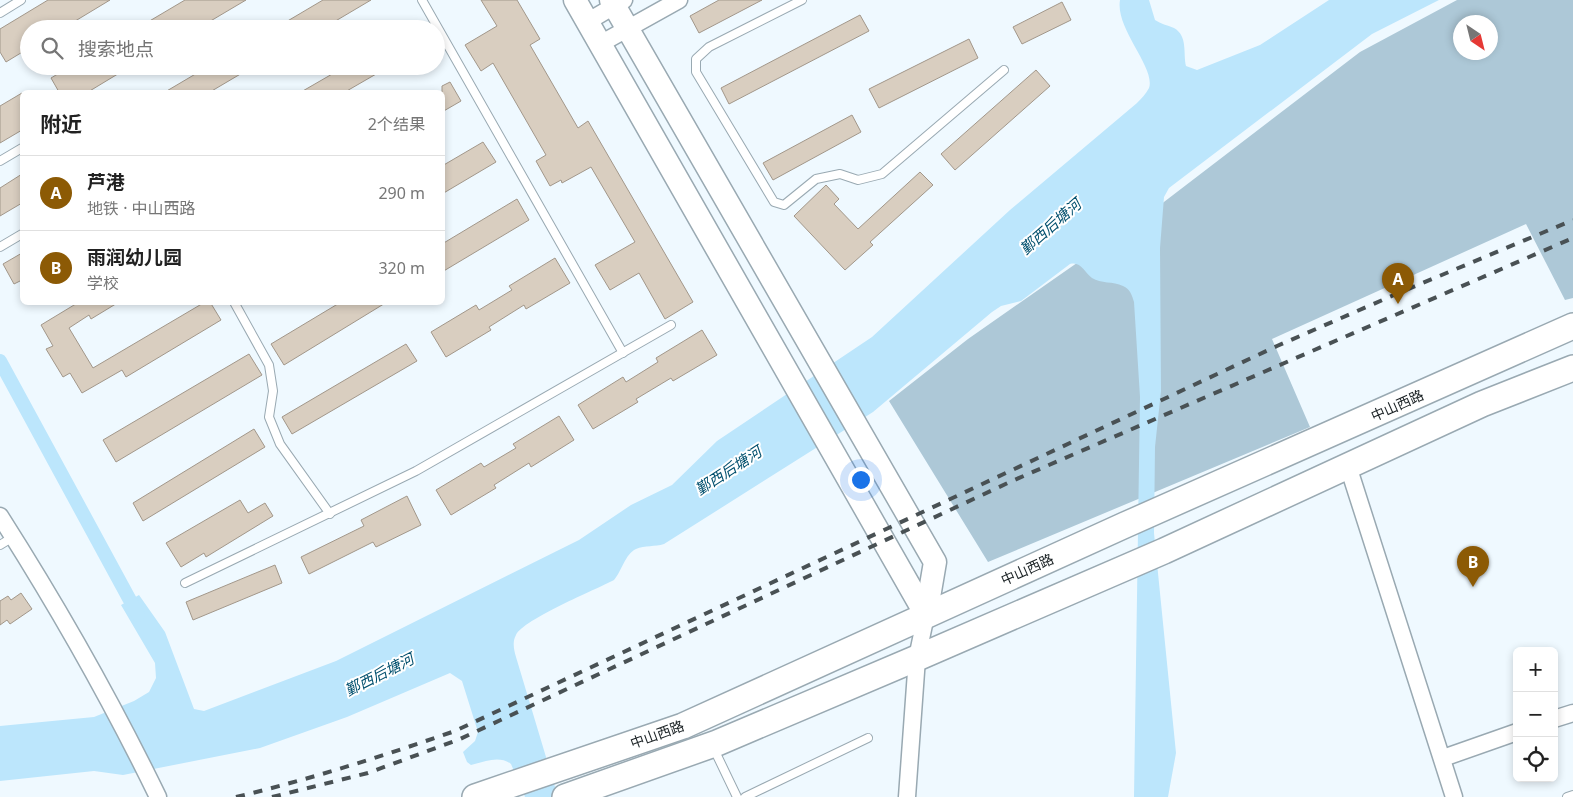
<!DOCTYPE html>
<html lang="zh">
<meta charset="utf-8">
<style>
:root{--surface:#fff;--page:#f6f6f6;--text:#222;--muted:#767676;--line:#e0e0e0;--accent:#8c5a05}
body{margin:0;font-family:"Noto Sans","Noto Sans SC",sans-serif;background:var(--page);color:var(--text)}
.controls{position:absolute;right:15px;bottom:15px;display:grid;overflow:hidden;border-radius:8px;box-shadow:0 2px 8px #0003}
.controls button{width:45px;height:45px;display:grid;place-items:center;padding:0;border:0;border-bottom:1px solid var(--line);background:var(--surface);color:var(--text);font:25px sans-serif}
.compass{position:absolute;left:1453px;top:15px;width:45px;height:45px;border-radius:50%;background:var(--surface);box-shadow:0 2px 8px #0003;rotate:145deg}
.you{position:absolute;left:860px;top:479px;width:18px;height:18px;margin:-12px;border:4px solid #fff;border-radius:50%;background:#1a73e8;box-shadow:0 0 0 8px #1a73e833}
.badge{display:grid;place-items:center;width:32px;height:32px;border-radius:50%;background:var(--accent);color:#fff;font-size:16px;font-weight:700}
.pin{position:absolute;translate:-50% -41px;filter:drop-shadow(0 1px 2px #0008)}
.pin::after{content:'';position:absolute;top:26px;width:18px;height:15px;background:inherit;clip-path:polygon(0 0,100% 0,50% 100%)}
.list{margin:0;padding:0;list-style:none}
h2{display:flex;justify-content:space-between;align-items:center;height:65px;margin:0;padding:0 20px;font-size:21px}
h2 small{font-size:16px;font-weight:400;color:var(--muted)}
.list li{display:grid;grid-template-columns:32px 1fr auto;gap:15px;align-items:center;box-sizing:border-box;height:75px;padding:0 20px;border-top:1px solid var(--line)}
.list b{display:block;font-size:19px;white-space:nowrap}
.list p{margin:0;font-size:16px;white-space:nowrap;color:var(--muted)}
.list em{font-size:16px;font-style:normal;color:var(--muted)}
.icon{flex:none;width:28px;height:28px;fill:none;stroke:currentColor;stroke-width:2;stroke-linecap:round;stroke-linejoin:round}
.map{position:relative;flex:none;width:1573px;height:797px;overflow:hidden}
.search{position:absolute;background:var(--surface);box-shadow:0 2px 8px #0003;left:20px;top:20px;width:425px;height:55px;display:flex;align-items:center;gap:12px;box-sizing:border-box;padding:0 18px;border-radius:28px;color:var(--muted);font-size:19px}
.panel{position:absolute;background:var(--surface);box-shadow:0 2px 8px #0003;left:20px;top:90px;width:425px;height:215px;border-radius:8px}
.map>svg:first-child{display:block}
</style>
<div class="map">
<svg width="1573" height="797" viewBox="0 0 1573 797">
<rect width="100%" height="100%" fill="#eff9ff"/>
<path fill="#adc8d7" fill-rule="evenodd" d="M 1457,0 L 1573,0 L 1573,298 L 1565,300 L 1526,224 L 1272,339 L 1310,427 L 988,562 L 889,401 L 968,339 L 1160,205 L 1360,52 ZM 1460,22 L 1490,22 L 1490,52 L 1460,52 Z"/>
<path fill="#bce6fc" d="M 1120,0 L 1149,0 L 1155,20 C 1161,24 1167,25 1174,28 C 1188,36 1183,53 1186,66 L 1197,70 L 1260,45 L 1329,0 L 1439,0 L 1372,34 L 1169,188 L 1164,197 L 1160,248 L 1161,391 L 1155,447 L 1154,533 L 1176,753 L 1168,797 L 1134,797 L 1140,397 L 1134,302 C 1132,295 1130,289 1123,286 C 1113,281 1101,284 1092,278 C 1084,272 1081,261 1070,264 L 1021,301 L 1001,306 L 992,312 L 873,412 L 664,544 C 655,547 645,545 636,549 C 625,554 622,571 614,580 C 595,590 524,619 516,635 C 512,642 514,650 516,657 L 558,797 L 525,797 L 511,764 C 499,755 484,762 471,765 L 467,762 L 463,752 L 475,741 L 478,732 L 462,681 L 450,673 L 347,717 L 260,748 L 123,775 L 94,771 L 0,781 L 0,726 L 94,717 L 134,701 L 149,692 L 156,678 L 155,663 L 121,605 L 139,595 L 165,632 L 194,709 L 204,711 L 336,661 L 579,540 L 631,505 L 672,485 L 717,441 L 872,337 L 1010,210 L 1137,103 C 1141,99 1146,94 1149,88 C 1156,68 1115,29 1120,0 Z"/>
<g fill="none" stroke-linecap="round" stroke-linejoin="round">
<polyline stroke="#bce6fc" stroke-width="14" points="0,361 138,615"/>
</g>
<g fill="#d9cec0" stroke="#a2978a">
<polygon points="48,0 110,0 62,29 29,29 29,48 6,62 0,52 0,29"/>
<polygon points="185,0 246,0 197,29 136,29"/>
<polygon points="323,0 371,0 322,29 274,29"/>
<polygon points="481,0 517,0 540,39 530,45 578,128 588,121 693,302 665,319 639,273 610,290 595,265 635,242 591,167 562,183 561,180 550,186 536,161 546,155 493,63 481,71 465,45 497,26"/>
<polygon points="719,0 762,0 699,33 690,16"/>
<polygon points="1062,2 1071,20 1022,44 1013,27"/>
<polygon points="860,15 869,31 729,104 721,88"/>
<polygon points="969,39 978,58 879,108 869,89"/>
<polygon points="71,66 131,66 88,92 59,92 51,78"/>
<polygon points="209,66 254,66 210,92 165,92"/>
<polygon points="346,66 390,66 345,92 301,92"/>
<polygon points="1036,70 1050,86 955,170 941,154"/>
<polygon points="450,82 461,101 442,112 442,86"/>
<polygon points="22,93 22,130 0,143 0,106"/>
<polygon points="852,115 861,132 773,180 763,163"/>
<polygon points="483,142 496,162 442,194 442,166"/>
<polygon points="920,172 933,185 870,242 873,245 845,270 794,216 826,185 839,199 834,204 858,229"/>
<polygon points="22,174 22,203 0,216 0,188"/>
<polygon points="517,199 529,220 442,272 442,244"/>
<polygon points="22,253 22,280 14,284 3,264"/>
<polygon points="555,258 570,283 526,309 524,305 489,327 491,330 446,357 431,332 476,305 479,310 512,290 509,286"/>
<polygon points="79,302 119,302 91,319 89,315 69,328 93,368 205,302 210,302 221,320 126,377 122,370 82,393 70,373 63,377 46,349 53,346 41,325"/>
<polygon points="341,302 387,302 284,365 271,344"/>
<polygon points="702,330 717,355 673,381 671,378 636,399 638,402 593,429 578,405 623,377 626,382 658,362 656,358"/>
<polygon points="406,344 417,361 292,434 282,417"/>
<polygon points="249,354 262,375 116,462 103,440"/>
<polygon points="559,416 574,440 531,467 529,463 494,485 496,488 451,515 436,490 481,463 484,467 516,448 513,444"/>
<polygon points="254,429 265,447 143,521 133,503"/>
<polygon points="407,496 421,525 376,547 373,542 309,574 301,557 364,526 361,520"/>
<polygon points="240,500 248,513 265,503 273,516 206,557 204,553 181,567 166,543"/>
<polygon points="275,565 282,583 193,620 186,602"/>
<polygon points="21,593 32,609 10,624 7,620 0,625 0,601 8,596 11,600"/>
</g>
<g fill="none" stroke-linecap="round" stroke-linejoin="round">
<defs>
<g id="lane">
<polyline points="422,0 623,353"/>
<polyline points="802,0 709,47 696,59 696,72 774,202 784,205 816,179 840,174 858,180 882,174 1004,70"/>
<polyline points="0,13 21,0"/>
<polyline points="0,161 22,148"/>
<polyline points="0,247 22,234"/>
<polyline points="234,302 269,365 273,391 269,417 280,444 330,514"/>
<polyline points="0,545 13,537"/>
<polyline points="185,583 416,471 671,325"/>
<polyline points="713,747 737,797"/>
<polyline points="745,797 868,738"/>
<polyline points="1567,797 1573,795"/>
</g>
<g id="street">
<polyline points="587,22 624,0"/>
<polyline points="600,44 679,0"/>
<polyline points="1348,466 1454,797"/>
<path d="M 0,516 C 58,607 111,700 158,797"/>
<polyline points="1554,719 1573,713"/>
<polyline points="1443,758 1517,732"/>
<polyline points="907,797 917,658 926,615"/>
</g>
<g id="secondary">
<polyline points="575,0 926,615"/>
<polyline points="611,0 935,562 926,615"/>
</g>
<g id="primary">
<polyline points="475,797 683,726 1125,525 1573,326"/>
<polyline points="565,797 717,743 917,658 1164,551 1482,404 1573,368"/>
</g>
</defs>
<use href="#lane" stroke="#99a9b2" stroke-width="10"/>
<use href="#street" stroke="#99a9b2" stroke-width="19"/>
<use href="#secondary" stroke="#99a9b2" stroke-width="25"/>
<use href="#primary" stroke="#99a9b2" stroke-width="28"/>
<use href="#lane" stroke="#fff" stroke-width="8"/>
<use href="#street" stroke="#fff" stroke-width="16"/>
<use href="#secondary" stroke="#fff" stroke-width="22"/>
<use href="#primary" stroke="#fff" stroke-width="25"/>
<g stroke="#495154" stroke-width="4" stroke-dasharray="9 9" stroke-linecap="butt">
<path d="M 236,797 C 311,779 383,756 455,731 L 1277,346 L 1394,295 L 1573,220"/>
<polyline points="272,797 368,773 460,739 1012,481 1573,238"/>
</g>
</g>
<g text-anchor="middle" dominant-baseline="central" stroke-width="4" stroke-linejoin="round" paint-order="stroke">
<g font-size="14" fill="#192023" stroke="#fff">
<text transform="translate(1397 405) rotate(-24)">中山西路</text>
<text transform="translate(1027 569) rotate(-24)">中山西路</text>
<text transform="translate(657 734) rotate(-20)">中山西路</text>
</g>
<g font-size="15" font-style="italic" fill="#004f6d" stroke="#fff">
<text transform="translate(1050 226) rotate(-41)">鄞西后塘河</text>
<text transform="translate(728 470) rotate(-33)">鄞西后塘河</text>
<text transform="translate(379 674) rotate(-27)">鄞西后塘河</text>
</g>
</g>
</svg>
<div class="controls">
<button>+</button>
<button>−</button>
<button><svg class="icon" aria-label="locate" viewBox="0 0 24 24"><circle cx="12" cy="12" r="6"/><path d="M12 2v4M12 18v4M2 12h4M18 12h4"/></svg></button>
</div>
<svg class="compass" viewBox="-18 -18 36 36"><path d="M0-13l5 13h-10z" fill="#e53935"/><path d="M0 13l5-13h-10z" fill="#767676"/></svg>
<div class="you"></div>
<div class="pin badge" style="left:1398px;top:304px">A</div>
<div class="pin badge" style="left:1473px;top:587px">B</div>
<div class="search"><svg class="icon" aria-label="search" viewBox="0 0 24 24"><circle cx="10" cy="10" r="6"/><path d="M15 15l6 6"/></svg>搜索地点</div>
<section class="panel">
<h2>附近<small>2个结果</small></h2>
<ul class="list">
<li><span class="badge">A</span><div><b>芦港</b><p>地铁 · 中山西路</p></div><em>290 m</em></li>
<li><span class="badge">B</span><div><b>雨润幼儿园</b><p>学校</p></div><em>320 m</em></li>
</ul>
</section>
</div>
